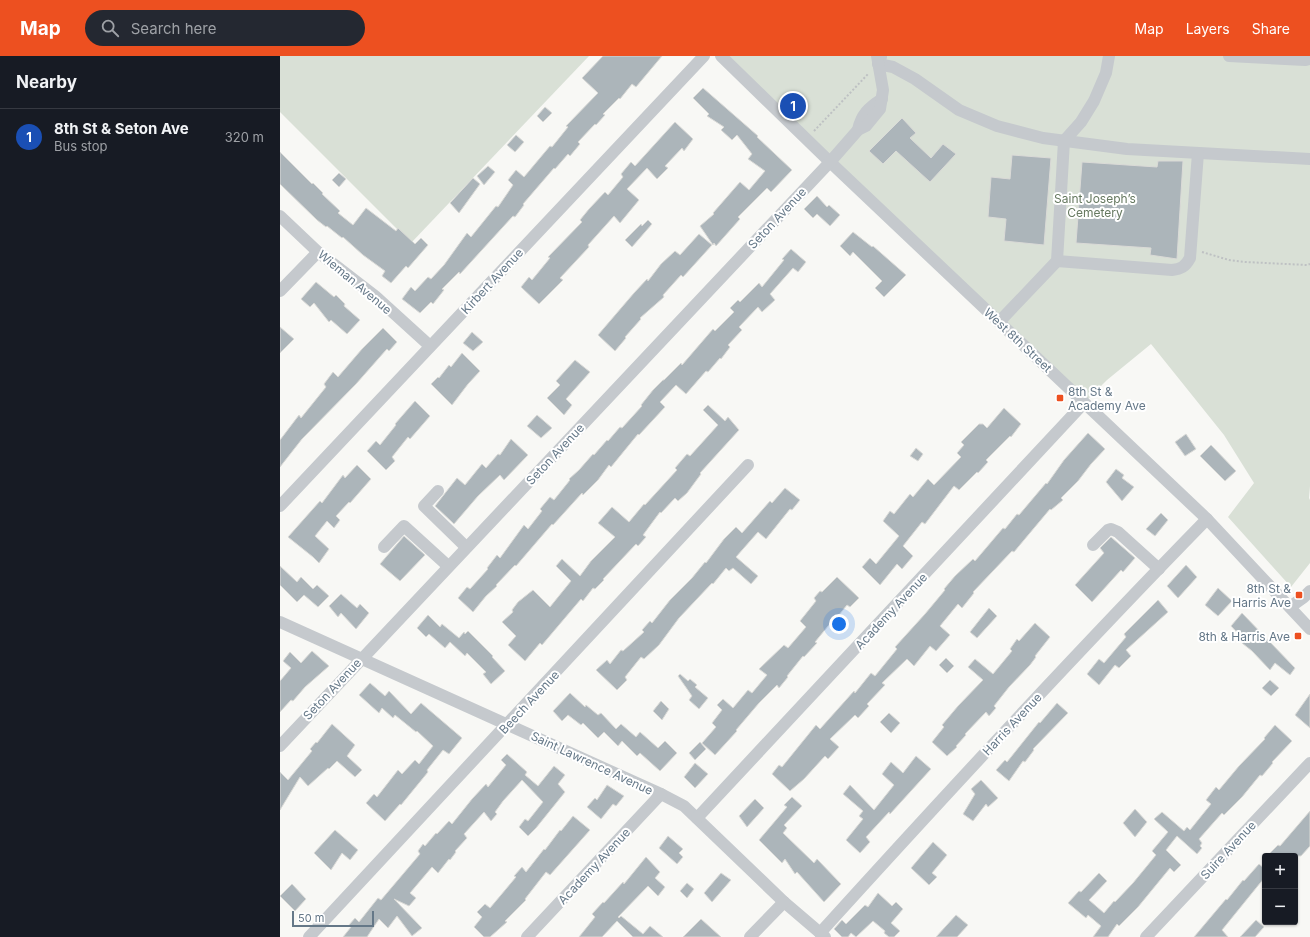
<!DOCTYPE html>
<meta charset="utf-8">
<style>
:root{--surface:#171b24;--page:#242831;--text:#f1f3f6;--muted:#9ea1a6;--line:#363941;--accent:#ed5020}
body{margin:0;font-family:Inter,sans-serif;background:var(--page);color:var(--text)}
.controls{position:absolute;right:12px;bottom:12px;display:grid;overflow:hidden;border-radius:4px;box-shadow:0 1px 3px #0004}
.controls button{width:36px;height:36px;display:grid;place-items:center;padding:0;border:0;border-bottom:1px solid var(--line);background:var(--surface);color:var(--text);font:20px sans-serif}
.scale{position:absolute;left:12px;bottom:10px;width:82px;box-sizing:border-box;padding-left:4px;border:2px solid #657888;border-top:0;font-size:11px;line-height:14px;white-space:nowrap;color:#657888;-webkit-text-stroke:3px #fff;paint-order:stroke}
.you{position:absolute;left:559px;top:568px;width:14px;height:14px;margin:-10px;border:3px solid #fff;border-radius:50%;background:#1a73e8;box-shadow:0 0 0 6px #1a73e833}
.badge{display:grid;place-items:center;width:26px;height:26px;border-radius:50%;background:var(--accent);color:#fff;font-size:13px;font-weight:700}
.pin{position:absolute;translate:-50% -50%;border:2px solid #fff;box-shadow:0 1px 4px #0006}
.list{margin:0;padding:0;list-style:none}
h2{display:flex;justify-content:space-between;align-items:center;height:52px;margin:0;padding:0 16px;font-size:17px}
h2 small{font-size:13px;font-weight:400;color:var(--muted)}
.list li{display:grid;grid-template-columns:26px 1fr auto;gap:12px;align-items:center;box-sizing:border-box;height:56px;padding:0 16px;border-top:1px solid var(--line)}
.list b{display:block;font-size:15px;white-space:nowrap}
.list p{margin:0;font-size:13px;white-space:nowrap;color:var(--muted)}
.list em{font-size:13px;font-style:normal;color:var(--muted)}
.icon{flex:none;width:22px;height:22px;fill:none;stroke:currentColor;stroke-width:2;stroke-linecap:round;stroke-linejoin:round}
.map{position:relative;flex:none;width:1030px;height:881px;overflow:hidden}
header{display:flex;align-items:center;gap:24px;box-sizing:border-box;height:56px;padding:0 20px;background:var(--accent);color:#fff}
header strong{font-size:19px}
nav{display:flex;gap:22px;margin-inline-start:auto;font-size:14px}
.search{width:280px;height:36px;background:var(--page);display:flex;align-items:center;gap:10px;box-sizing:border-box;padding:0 14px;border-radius:22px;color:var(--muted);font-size:15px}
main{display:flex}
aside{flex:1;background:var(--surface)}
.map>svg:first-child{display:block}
</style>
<header>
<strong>Map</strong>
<div class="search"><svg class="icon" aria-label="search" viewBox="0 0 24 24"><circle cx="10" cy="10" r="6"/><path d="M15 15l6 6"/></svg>Search here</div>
<nav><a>Map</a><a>Layers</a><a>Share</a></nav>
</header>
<main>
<aside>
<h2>Nearby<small></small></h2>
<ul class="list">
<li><span class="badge" style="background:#1a4fb4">1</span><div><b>8th St &amp; Seton Ave</b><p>Bus stop</p></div><em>320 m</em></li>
</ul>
</aside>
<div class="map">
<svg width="1030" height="881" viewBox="0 0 1030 881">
<rect width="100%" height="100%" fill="#f8f8f5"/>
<g fill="#d9e0d6">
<polygon points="0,0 309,0 131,187 0,56"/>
<polygon points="441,0 1030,0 1030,430 1029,442 1030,444 1030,507 1011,531 948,461 974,427 944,379 871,288 827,324 804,347"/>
</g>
<g fill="#acb5ba" stroke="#dadad7">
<polygon points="323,0 382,0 356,31 352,28 340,43 339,42 323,58 325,59 316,69 315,68 298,86 300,88 290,100 288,98 275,113 274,112 243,148 244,149 235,161 233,160 180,218 179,216 162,233 164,234 153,248 151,246 140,257 122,243 131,231 135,235 148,221 151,223 164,209 187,177 191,181 216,150 218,151 233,129 228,124 236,114 244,121 270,90 272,91 288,71 286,70 318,37 302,22"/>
<polygon points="423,32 478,80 477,81 512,114 491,136 487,132 458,161 460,163 436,190 434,187 433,189 420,170 434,158 433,157 460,126 469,134 485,115 468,103 472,98 457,79 452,84 441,74 444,71 427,60 429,58 413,42"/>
<polygon points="265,51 272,57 263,66 257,60"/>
<polygon points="622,62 636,77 630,82 651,102 663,88 676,98 650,126 616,95 603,108 589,95"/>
<polygon points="395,66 413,83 404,95 402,92 385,110 388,112 377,123 367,112 347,133 359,144 340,167 334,160 308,189 309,191 280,222 283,224 259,248 241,231 249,221 252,224 270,202 268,201 302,166 300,164 309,153 325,136 328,139 343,121 341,118 351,106 355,110"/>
<polygon points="236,79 244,86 235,96 227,89"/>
<polygon points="0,96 32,128 33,127 43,137 42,138 60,155 58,157 73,169 86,152 116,175 118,172 135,188 141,182 148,189 128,212 126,210 111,227 102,220 105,215 83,199 63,181 62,182 47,170 46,171 37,164 0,128"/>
<polygon points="732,99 771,102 764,189 724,185 726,163 708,161 711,121 730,123"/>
<polygon points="878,105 903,105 897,203 870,199 871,192 796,187 802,106 877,111"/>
<polygon points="208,110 215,116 204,129 197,120"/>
<polygon points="59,117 66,123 59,131 52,124"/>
<polygon points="193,122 200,128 179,157 170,147"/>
<polygon points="537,140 547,151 549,149 560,159 550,170 537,158 533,162 524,153"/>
<polygon points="368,164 372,168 352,191 345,184 361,168 362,170"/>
<polygon points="573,176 592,191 593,190 626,219 604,241 595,232 602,225 573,196 570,200 560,190"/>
<polygon points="419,178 432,189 403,221 401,219 383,239 384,241 360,262 361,263 345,281 346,282 335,295 318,279 354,237 367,223 368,225 381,208 395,195 400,199"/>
<polygon points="511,193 526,206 518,216 513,212 490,238 495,244 482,256 478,251 459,271 462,274 448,289 450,291 441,303 440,302 428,316 426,315 406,338 396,329 380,346 385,351 359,379 358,378 331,411 329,409 318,424 303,439 302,437 273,469 272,468 236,510 235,509 216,529 217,530 206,540 193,556 178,542 187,531 190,533 208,513 207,512 217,499 220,502 244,469 248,473 262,455 260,453 270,441 274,444 290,424 289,423 299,414 313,398 314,399 327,384 328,385 340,371 342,372 362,350 361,349 373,334 383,324 384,324 401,307 402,309 433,273 435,275 454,256 450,252 458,244 460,246 479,227 482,231 504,204 502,203"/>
<polygon points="36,226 54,241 56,239 65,248 64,250 80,264 67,278 51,264 49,266 34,247 30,251 21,243"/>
<polygon points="0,271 14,283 0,297"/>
<polygon points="103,272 117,286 109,295 107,293 106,294 76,328 22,383 0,411 0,384 19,359 21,362 46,331 44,328 53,316 58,321 82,293"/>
<polygon points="192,276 203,286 193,295 183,287"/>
<polygon points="182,297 200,315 188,328 172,349 151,328 158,321 159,322 169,309 171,311"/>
<polygon points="295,304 310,316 286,343 292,349 284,359 267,342 280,329 276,325"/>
<polygon points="135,345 150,360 130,383 128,381 112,401 115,405 106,414 87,395 96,385 100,389 116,369 115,368"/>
<polygon points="428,349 445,365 448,361 459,374 420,417 421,418 407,437 398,445 395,442 381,457 380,456 363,479 366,481 358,490 356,488 323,523 324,524 315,533 313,532 303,545 301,543 262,589 260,587 245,605 228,589 236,580 222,566 233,556 232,554 238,546 253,534 270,551 291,525 276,510 282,503 300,520 311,505 335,481 318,467 332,451 349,466 364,448 365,449 397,414 395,412 407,398 410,400 438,369 423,354"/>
<polygon points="724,352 741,368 731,381 730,380 706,404 708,406 698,417 697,416 679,434 674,430 645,468 642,466 623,490 633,500 622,513 617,508 600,529 582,511 590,502 596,508 619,480 603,465 610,455 614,458 630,438 633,441 648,423 654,429 681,401 677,397 684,389 681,386 699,368 703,368 707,372"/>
<polygon points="257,359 272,372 261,382 247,370"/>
<polygon points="808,377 825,393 811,408 798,425 781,442 783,444 771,454 770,453 734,496 732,495 693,536 694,537 682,552 678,548 660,570 670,579 656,595 650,590 634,610 627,603 602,627 605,629 587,648 589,650 578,662 575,659 550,683 559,691 548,703 545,700 524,723 510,735 492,718 499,709 502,711 536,669 540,673 574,635 575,637 591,617 595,620 617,593 615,591 645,558 665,534 664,533 675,520 693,503 695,505 723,472 725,473 737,458 739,459 766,427 767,428 784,404"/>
<polygon points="906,378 916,393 905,400 895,386"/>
<polygon points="231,383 248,399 224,424 220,419 198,440 174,468 155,450 177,422 185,429 202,408 206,412 218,398 220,399"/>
<polygon points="931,389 956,415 945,425 920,400"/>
<polygon points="636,392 643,398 638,405 630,400"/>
<polygon points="77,409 91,423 70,447 69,446 56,460 60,464 54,472 47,465 35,480 49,493 39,507 33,501 8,481 40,445 42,447 63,419 65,422"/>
<polygon points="836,413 844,419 842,422 854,431 842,445 826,426"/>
<polygon points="505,432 520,444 512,454 510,453 486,483 478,476 456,501 478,520 471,528 453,512 449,515 446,512 433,528 432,527 399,562 379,589 364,603 361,601 345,621 347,624 337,634 316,614 327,604 330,608 341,594 343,595 364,576 362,574 370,565 372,567 390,544 412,522 425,506 426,507 444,483 456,471 462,477 490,445 492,447"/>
<polygon points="881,457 888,464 875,480 866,473"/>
<polygon points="124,480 145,499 120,525 100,508"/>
<polygon points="831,481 855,502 843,516 841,514 812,546 795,529 824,497 820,492"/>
<polygon points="906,509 917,521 898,542 887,530"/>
<polygon points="0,510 17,526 21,521 33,533 37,529 49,540 38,551 24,539 17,546 0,529"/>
<polygon points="557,521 579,542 570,551 567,549 554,565 553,564 535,586 537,587 524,601 523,600 507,620 508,621 499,632 497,629 479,647 456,674 457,675 435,699 422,687 436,671 432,667 442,654 437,649 443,643 453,652 468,634 472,637 487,619 479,613 504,589 508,592 526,571 520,565 536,545 534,542 540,535 542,536"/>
<polygon points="938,532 952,545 938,560 925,549"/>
<polygon points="61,538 77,552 80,548 89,557 76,573 61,557 58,561 49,550"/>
<polygon points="878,544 888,556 846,594 851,600 839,612 835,609 819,629 807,618 819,603 824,607 846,581 844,578"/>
<polygon points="709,552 717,560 697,582 690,576"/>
<polygon points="962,557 1015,612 1010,619 995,607 990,614 972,595 962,587 964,584 951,570"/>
<polygon points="148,559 160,571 162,568 179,582 184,576 185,578 188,575 213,600 212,601 225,615 211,628 203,618 206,616 187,597 185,600 170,586 165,592 149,578 146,581 137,572"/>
<polygon points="755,567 770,581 755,600 756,601 750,609 729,631 714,650 716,652 709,660 706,656 685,678 686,679 676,690 677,691 667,700 652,686 664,671 662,669 678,650 703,624 688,611 695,603 713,618 732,595 730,593 737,583 739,585"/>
<polygon points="32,595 49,610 25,631 13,645 11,644 0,656 0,625 11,612 3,605 10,596 21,607"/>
<polygon points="666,602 674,610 667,617 659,609"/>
<polygon points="400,618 408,625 410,623 417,629 415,631 428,642 419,653 409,644 412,640 398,620"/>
<polygon points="990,624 999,632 991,640 982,632"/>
<polygon points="90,627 105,640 109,635 131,658 141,647 182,682 169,698 163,694 147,714 148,716 121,749 120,748 105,765 86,747 94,738 97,741 118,714 122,718 135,704 139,708 153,690 137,675 136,676 115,659 113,662 102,652 99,657 79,639"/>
<polygon points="290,637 305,651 306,649 318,659 321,657 336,673 341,668 356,681 360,676 378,692 385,685 397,697 380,715 360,697 357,700 342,685 338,690 324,676 318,682 303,667 301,669 288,659 282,665 273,655"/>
<polygon points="1030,638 1030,672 1015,659"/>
<polygon points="381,645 389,653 382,664 373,655"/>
<polygon points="777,647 788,657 753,693 754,694 745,706 743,705 729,725 716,714 725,704 727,706 759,666 760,667"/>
<polygon points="609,657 620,667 611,677 600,666"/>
<polygon points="52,668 75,689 67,700 82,714 75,721 57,705 49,713 48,712 28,730 20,721 0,754 0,716 8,724 32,695 30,693 36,686 37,687"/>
<polygon points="995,669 1012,685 992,706 993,707 982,720 980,719 962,741 944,759 942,757 919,783 922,787 920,790 922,792 917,798 897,780 886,794 901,809 894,816 890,812 858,851 839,870 837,868 828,881 813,881 821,870 808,859 806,862 788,847 799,835 801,836 819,817 827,825 809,844 824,857 834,845 835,846 853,827 876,799 872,795 888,776 874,763 882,756 904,775 907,771 910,774 931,748 926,744 936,731 939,734 959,710 985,683 984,682"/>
<polygon points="420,686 426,693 415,704 409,697"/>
<polygon points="227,698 247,716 245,719 258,730 274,710 285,719 278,728 285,736 256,772 248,780 239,771 245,763 248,765 263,746 242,724 223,745 215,756 217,758 211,765 204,756 184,778 187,782 175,795 176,796 170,804 169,803 158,817 152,811 130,837 136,842 129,850 114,843 142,872 132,880 117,860 108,872 99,863 87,881 63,881 71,871 69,869 75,862 79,866 98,842 101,844 140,798 138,795 143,788 145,790 156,777 157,778 169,765 172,768 192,743 206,728 208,731 226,709 221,704"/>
<polygon points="636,700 651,713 610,758 609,756 586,781 590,786 580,797 566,784 583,763 579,760 583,755 563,738 570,729 594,754 614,729 602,718 611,706 623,717"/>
<polygon points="415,707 428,718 415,732 404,721"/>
<polygon points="701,724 718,742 708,751 706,748 693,765 683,758 695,738 691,733"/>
<polygon points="327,729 344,740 336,750 333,748 321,763 307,751 315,742 317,744"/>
<polygon points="512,741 522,750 504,769 507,772 503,777 534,807 537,803 561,828 544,846 517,816 515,818 505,803 502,807 479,784 507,751 504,749"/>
<polygon points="475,743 484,752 467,771 459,760"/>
<polygon points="855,753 867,766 855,781 843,767"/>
<polygon points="1030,755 1030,790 1021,800 987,800 998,789 1000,790"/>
<polygon points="293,760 310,774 270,819 266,816 245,843 246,844 225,865 227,866 210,881 204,881 194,871 202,861 197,856 205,848 210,852 236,821 234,820 242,811 246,816 264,793 265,794 280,774 281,775"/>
<polygon points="55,774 78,794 70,804 62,797 51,814 34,797"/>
<polygon points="388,780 403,793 399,797 403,801 397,808 379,792"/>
<polygon points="653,786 667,799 652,817 657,821 649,829 631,812"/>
<polygon points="366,801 380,816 375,822 385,831 378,840 368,830 338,861 339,862 341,860 363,878 370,870 383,881 353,881 337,865 322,881 299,881 315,861 312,858 323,846 324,847 343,826 344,828"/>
<polygon points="979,808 985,813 985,821 942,874 948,881 914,881 946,843 947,844 963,824 964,825"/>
<polygon points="441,817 451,824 432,846 424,837"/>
<polygon points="407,827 414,833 407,842 400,835"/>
<polygon points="12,828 26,843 15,855 0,840"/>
<polygon points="598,837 612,850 616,846 623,853 611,867 620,875 614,881 609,881 604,877 605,875 593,865 576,881 571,877 568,881 562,881 554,873 562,864 566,868 585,849 588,851"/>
<polygon points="676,859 688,869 677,881 656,881"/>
<polygon points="421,863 441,881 403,881"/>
<polygon points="976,864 984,871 975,881 960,881"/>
</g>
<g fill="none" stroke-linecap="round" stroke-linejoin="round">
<g stroke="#bec1c3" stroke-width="2" stroke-dasharray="2 2" stroke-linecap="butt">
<polyline points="534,75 589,17"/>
<polyline points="922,196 949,204 965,206 1027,209 1030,208"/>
</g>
<g stroke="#c5c9cd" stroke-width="12">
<polyline points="441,0 550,106 927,463 1030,573"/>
<polyline points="949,0 1025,4 1030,3"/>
<polyline points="601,1 598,8 613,11 635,23 679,54 717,70 763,82 847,93 1030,103"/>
<path d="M 578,74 C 581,59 589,51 602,43"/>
<polyline points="0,160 38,196 95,240 150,290"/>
<path d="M 777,205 L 892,214 C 901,213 905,211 910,202 L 918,97"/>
<polyline points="0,235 38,196"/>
<polyline points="719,266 777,205 784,85 801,66 814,45 826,17 829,0"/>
<polyline points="158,435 144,450 186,491"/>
<polyline points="0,450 424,0"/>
<polyline points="813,489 828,474 831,473 838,476 879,513"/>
<polyline points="104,491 124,470 168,510"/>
<polyline points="1010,551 1024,541 1030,535"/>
<polyline points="0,566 381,738 404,750 504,846 545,881"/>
<polyline points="0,690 550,106 578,74 586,70 600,53 603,34 597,0"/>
<polyline points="417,762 804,347"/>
<path d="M 540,877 C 667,737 795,598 927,463"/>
<polyline points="29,881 468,409"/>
<polyline points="247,881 381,738"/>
<polyline points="470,881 504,846"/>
<polyline points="866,881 1030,707"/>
</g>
</g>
<g fill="#ed5020" stroke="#fff" stroke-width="1.5">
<rect x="776" y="338" width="8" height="8" rx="2"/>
<rect x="1015" y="535" width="8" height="8" rx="2"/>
<rect x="1014" y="576" width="8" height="8" rx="2"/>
</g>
<g text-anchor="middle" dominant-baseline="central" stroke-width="4" stroke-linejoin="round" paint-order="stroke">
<g font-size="12" fill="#667960" stroke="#fff">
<text x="815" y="142">Saint Joseph’s<tspan x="815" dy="14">Cemetery</tspan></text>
</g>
<g font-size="12" fill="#657888" stroke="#fff">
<text transform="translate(497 162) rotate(-47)">Seton Avenue</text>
<text transform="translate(212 225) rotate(-47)">Kirbert Avenue</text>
<text transform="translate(75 226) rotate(40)">Wieman Avenue</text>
<text transform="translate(738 284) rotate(43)">West 8th Street</text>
<text transform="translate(275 398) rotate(-47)">Seton Avenue</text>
<text transform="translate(611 555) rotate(-47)">Academy Avenue</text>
<text transform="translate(52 633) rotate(-47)">Seton Avenue</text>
<text transform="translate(249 646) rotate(-47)">Beech Avenue</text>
<text transform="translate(732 668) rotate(-47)">Harris Avenue</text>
<text transform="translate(312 707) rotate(25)">Saint Lawrence Avenue</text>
<text transform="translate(948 794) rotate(-47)">Suire Avenue</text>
<text transform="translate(314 810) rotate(-47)">Academy Avenue</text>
</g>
<g font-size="12" fill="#657888" stroke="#fff" text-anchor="end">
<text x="788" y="335" text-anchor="start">8th St &amp;<tspan x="788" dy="14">Academy Ave</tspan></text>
<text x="1011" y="532">8th St &amp;<tspan x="1011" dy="14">Harris Ave</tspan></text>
<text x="1010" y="580">8th &amp; Harris Ave</text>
</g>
</g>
</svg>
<div class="controls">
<button>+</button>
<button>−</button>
</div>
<div class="scale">50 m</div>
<div class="you"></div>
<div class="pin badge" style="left:513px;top:50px;background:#1a4fb4">1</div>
</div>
</main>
